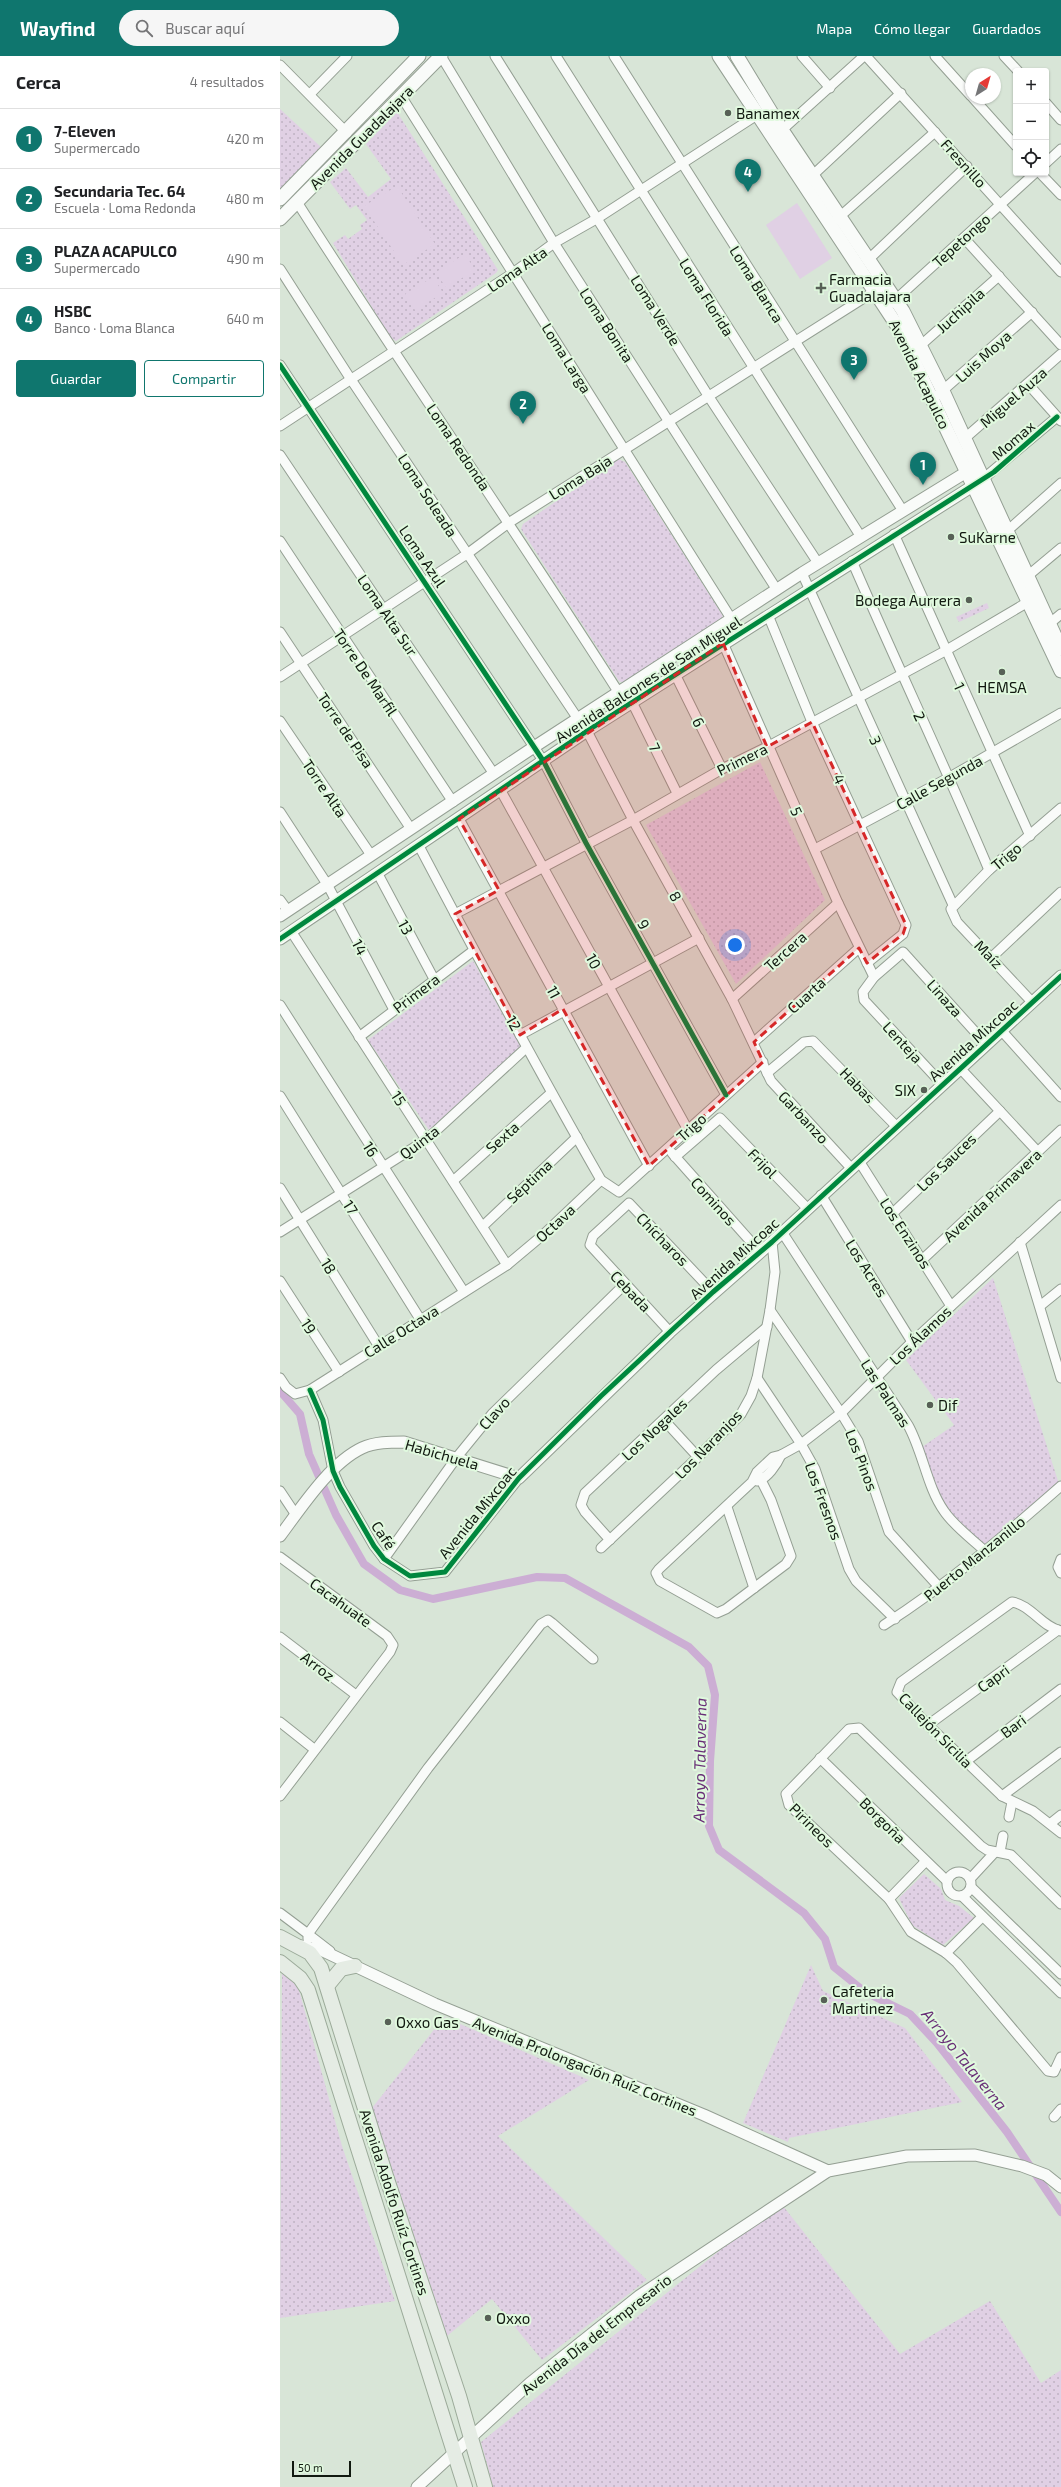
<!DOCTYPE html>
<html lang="es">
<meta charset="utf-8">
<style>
:root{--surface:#fff;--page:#f6f6f6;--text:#202124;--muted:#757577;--line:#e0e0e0;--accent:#0f766e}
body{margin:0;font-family:"Exo 2",sans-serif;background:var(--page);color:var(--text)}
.controls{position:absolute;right:12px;top:12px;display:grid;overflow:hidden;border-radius:4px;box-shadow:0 1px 3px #0004}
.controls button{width:36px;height:36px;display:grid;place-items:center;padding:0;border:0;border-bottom:1px solid var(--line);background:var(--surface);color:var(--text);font:20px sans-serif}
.compass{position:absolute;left:685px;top:12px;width:36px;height:36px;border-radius:50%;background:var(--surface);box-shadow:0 1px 3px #0004;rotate:37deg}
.scale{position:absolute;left:12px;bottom:10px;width:59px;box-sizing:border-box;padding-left:4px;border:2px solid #111910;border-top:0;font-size:11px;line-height:14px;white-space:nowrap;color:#111910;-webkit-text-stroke:3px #e0f9de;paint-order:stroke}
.you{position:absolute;left:455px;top:889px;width:14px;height:14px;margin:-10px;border:3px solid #fff;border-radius:50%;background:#1a73e8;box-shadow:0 0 0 6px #1a73e833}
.badge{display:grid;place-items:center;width:26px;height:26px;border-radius:50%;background:var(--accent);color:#fff;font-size:13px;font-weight:700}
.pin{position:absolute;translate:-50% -33px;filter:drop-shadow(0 1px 2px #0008)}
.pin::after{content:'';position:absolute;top:21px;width:14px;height:12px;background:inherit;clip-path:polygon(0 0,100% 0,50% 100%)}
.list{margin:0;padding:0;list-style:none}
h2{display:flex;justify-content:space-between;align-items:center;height:52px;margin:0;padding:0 16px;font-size:17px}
h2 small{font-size:13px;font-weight:400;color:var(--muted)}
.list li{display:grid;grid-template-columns:26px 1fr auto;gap:12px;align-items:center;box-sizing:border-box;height:60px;padding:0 16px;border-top:1px solid var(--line)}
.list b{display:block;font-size:15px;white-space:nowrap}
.list p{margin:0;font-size:13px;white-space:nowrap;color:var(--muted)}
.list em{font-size:13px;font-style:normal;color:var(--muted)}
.actions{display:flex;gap:8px;padding:12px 16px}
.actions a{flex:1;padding:9px 0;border:1px solid var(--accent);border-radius:4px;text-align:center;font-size:14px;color:var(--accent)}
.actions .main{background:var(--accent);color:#fff}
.icon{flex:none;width:22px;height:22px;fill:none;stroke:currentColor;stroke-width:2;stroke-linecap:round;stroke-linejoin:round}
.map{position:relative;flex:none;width:781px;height:2431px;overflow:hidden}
header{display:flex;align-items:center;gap:24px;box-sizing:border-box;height:56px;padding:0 20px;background:var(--accent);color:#fff}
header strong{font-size:19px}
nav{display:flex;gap:22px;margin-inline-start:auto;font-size:14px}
.search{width:280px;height:36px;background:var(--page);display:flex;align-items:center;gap:10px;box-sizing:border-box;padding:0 14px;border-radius:22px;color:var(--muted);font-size:15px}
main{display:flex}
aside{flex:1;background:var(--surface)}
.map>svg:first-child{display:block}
</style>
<header>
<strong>Wayfind</strong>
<div class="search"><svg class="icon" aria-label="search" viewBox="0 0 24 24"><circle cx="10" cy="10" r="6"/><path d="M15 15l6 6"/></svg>Buscar aquí</div>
<nav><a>Mapa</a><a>Cómo llegar</a><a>Guardados</a></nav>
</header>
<main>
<aside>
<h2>Cerca<small>4 resultados</small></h2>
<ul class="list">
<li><span class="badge">1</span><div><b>7-Eleven</b><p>Supermercado</p></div><em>420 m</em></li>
<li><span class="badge">2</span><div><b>Secundaria Tec. 64</b><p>Escuela · Loma Redonda</p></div><em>480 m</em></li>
<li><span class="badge">3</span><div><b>PLAZA ACAPULCO</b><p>Supermercado</p></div><em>490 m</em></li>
<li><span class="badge">4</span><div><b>HSBC</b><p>Banco · Loma Blanca</p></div><em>640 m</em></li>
</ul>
<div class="actions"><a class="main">Guardar</a><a>Compartir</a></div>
</aside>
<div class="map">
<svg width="781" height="2431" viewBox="0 0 781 2431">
<defs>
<pattern id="green-dots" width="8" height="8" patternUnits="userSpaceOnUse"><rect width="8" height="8" fill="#e0d0e4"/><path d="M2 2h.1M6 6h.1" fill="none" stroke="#bfb2c3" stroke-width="1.8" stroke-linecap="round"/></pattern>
</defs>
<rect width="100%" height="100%" fill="#d8e5d7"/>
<g fill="url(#green-dots)">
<polygon points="0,53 42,92 0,134"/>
<polygon points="117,56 218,214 216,217 116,285 110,281 53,187 65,179 68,183 82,173 80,169 87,164 76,149 70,153 50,126 66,112 88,141 111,123 86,88"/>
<polygon points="338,403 345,406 443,560 439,566 344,627 339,625 241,473 243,468"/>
<polygon points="707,547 709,552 679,566 676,561"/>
<polygon points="480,706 545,844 456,928 366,769"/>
<polygon points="193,905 241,991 149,1074 88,984"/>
<polygon points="713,1222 779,1428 708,1492 666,1456 658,1440 642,1391 674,1369 626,1304"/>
<polygon points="644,1818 661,1833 665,1844 679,1850 694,1862 663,1889 632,1869 619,1842"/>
<polygon points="531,1909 543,1935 625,1972 682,2046 509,2082 508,2086 463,2067"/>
<polygon points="2,1917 17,1927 62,2090 115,2245 0,2262"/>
<polygon points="164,1961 309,2024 218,2080 367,2224 262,2304 212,2243 167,2280 92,2052"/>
<polygon points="503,2150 620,2298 710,2245 761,2327 781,2314 781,2431 213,2431 201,2386 464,2175"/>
</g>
<g fill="#e0d0e4">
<polygon points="117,130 155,188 123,209 84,150"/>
<polygon points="517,147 552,202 520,223 486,169"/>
<polygon points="185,198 195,214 166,232 156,216"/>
<polygon points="153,221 163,237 135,254 125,238"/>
</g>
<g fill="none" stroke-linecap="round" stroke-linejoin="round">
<polyline stroke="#ccaed4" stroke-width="8" points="0,1335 20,1358 29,1398 56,1459 84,1508 120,1534 153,1543 257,1521 285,1522 409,1591 428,1610 435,1639 430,1705 429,1770 439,1794 524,1857 545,1883 554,1911 585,1936 630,1958 657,1987 727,2076 781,2156"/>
<defs>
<g id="minor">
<polyline points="161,0 274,187 497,534"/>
<polyline points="215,0 429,341 538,507"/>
<polyline points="276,0 581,481"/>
<polyline points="334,0 623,455"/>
<polyline points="522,0 550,32"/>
<polyline points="586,0 781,216"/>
<polyline points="655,0 691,40"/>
<polyline points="724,0 738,15"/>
<polyline points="0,9 67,77"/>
<polyline points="30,38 67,0"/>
<polyline points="121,40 452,564"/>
<polyline points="693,42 736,90"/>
<polyline points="766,47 781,64"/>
<polyline points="502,74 584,0"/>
<polyline points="766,107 781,93"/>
<polyline points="760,117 781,139"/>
<polyline points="533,119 621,37"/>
<path d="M 17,146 C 122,311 234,472 339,637"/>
<polyline points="556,164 655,76"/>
<polyline points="684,182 781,289"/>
<polyline points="589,203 687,110"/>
<polyline points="0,213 70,322 298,663"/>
<polyline points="612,247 755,117"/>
<polyline points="641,289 719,220"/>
<polyline points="0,309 264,706 306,787 446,1039"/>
<polyline points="748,328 781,365"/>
<polyline points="653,343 752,256"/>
<polyline points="0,370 233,217 274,187 318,162 477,59"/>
<polyline points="684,383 781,298"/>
<polyline points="0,399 214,718"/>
<polyline points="703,423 777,361"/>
<polyline points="726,476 781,427"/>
<polyline points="614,478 750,780"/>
<polyline points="0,485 173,746"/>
<path d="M 572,505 C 617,609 665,710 709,814"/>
<polyline points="522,517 673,849"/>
<polyline points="744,523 781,492"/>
<polyline points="488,559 532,666 626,869 623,878 587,907"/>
<polyline points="769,568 781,558"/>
<polyline points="0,576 131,773"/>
<polyline points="443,587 558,847 594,921"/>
<polyline points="395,618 442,713"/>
<polyline points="0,621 187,498 230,466 598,233"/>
<polyline points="352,646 397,737"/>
<polyline points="0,665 91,799"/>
<polyline points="307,675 353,764 452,943 491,1025 571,1112"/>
<polyline points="221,735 408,1074"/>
<polyline points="0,756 47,828 114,954"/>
<polyline points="179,763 369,1110"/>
<path d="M 139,790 C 198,902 258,1014 321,1124 L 339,1136 L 483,1006"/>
<polyline points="535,793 670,721 781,657"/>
<polyline points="98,818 154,923"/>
<polyline points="0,844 8,855"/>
<polyline points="175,858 353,764 442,713 487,691 665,595 748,546"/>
<polyline points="11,875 227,1209"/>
<polyline points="712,901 781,836"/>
<polyline points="452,943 558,847"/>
<polyline points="752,946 677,866 671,853 709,814 781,752"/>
<polyline points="0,949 184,1236"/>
<polyline points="721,974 781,1041"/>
<polyline points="240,979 419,882"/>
<polyline points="79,981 193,895"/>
<polyline points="474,986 579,892"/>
<polyline points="679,1011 758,1096"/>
<polyline points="487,1017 524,986 533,985 617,1071"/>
<polyline points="662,1028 584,944 583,936 594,921 623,896 706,988"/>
<polyline points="0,1040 140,1263"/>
<polyline points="392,1097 480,1196"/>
<polyline points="395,1101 440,1062 527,1152"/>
<polyline points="579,1105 671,1250"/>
<polyline points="173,1125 271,1037"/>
<polyline points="0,1132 98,1289"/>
<polyline points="541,1139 632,1286"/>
<polyline points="613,1157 720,1055"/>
<polyline points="203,1170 297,1081"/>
<polyline points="0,1176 146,1084 246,992"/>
<path d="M 502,1176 L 628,1369 C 643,1396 647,1431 664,1455 C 674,1470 692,1483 706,1496"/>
<polyline points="740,1186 781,1322"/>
<polyline points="643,1203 781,1074"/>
<polyline points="0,1225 59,1316"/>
<polyline points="760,1250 781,1233"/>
<polyline points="490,1254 561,1357 578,1385 609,1476 660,1532"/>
<polyline points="390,1276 310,1189 313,1180 349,1147 433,1236"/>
<polyline points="0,1322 6,1331 15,1338 30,1334 227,1209 264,1178 321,1124"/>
<polyline points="477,1322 521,1388 535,1413 569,1513 576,1525 615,1563"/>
<polyline points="30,1334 43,1364 53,1415 60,1431 94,1490 104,1503 130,1520 165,1516 239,1422"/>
<polyline points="384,1364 418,1401"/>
<polyline points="477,1416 491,1444 511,1500 506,1508 446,1553 437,1557 380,1525 376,1517 379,1513 458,1439 472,1426 477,1416 493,1401 501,1399 521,1388 561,1357 632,1286 781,1149"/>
<path d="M 477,1425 C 487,1423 497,1408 501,1399"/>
<polyline points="0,1435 16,1459"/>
<polyline points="447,1451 474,1532"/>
<polyline points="330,1484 305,1456 301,1449 305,1437 436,1314 487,1271"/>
<polyline points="321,1492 418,1401 461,1358 471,1340 477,1322 490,1254 495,1216 492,1186"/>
<polyline points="0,1501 107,1580 113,1589 110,1596 0,1740"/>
<polyline points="104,1503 177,1401 212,1358 344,1229"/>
<polyline points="781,1503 778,1511 781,1517"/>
<path d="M 604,1569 C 668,1528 724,1480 781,1430"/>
<path d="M 781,1575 C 762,1571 751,1549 732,1546 L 621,1626 L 617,1636 L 648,1669 L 722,1740 L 753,1755 L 781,1777"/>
<polyline points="0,1581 76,1639"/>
<polyline points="0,1666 34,1693"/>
<polyline points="648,1669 778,1574"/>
<polyline points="540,1702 667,1825"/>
<polyline points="685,1706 781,1633"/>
<polyline points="722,1740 781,1696"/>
<polyline points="729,1761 732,1746"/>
<polyline points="771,1767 781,1759"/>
<polyline points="720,1796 723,1780"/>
<circle cx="679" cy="1828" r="12"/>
<polyline points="690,1823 715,1796"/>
<polyline points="691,1831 781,1918"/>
<polyline points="682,1840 781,1937"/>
<polyline points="609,1843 645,1806"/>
<polyline points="781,1848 731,1799 707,1794 701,1790 579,1672 569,1673 506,1738 509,1749 609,1843 631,1876 666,1897 677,1907 768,2015 774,2016 781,2001"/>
<polyline points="0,1857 28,1878 28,1883"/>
<polyline points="50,1895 28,1878 148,1712 261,1568 268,1564 272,1567 313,1603"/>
<polyline points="666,1897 702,1861"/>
<polyline points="774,2061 781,2053"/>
</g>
<g id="tertiary">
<polyline points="0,860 254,691 522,517 693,412"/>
<polyline points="0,883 307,675 699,426"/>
<path d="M 0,1480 C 21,1452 50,1407 82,1392 C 95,1386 110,1386 124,1386 L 239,1422 L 390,1276 L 492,1186 L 781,920"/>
<polyline points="21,1890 41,1894 155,1948 424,2059 548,2115"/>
<polyline points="137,2431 250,2327 359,2240 548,2115 627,2100 695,2099 742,2110 766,2119 781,2131"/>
</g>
<g id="secondary">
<polyline points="439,0 618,271 781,615"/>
<polyline points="457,0 502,74 623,255 663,335 781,593"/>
<polyline points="0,143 139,0"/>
<polyline points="0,163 161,0"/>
</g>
<g id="primary">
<polyline points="0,1881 30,1897 41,1912 106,2120 179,2340 205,2431"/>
<polyline points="0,1906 20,1922 28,1934 185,2431"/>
<polyline points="47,1930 61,1913 75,1910"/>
</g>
</defs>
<use href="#minor" stroke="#949f93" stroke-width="11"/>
<use href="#tertiary" stroke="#949f93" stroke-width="13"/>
<use href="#secondary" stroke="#949f93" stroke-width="15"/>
<use href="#primary" stroke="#9cab9a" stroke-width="16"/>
<use href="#minor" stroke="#f9fbf9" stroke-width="9"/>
<use href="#tertiary" stroke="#f9fbf9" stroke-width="11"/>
<use href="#secondary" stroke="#f9fbf9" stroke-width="13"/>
<use href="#primary" stroke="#e5ece4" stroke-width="14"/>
<defs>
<g id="cycleway">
<polyline points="0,309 264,706 306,787 446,1039"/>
<polyline points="0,883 307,675 714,416 777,361"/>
<polyline points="30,1334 43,1364 53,1415 60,1431 94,1490 104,1503 130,1520 165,1516 239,1422 321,1340 433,1236 492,1186 781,920"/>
</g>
</defs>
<use href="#cycleway" stroke="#e0f9de" stroke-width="8"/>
<use href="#cycleway" stroke="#00873e" stroke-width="5"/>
</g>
<path fill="#d62828" fill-opacity="0.2" stroke="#d62828" stroke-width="3" stroke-dasharray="8 5" stroke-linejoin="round" d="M 443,587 L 487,691 L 532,666 L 626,869 L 623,878 L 587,907 L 579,892 L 474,986 L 483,1006 L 369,1110 L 283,953 L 240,979 L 175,858 L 219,834 L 179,763 Z"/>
<g fill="#576056" stroke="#e0f9de" stroke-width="1.5">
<circle cx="448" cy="57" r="4"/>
<path d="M539 226h4v4h4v4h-4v4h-4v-4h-4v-4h4z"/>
<circle cx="671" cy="481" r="4"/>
<circle cx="689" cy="544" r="4"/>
<circle cx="722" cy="616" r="4"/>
<circle cx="644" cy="1034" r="4"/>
<circle cx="650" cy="1349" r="4"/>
<circle cx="544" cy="1944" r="4"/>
<circle cx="108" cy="1966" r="4"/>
<circle cx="208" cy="2262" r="4"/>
</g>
<g text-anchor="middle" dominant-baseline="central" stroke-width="4" stroke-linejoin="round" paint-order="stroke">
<g font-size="15" fill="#111910" stroke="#e0f9de" text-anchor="start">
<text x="456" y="57">Banamex</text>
<text x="549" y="223">Farmacia<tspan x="549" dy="17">Guadalajara</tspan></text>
<text x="679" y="481">SuKarne</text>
<text x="681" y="544" text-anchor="end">Bodega Aurrera</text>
<text x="722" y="631" text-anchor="middle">HEMSA</text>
<text x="636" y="1034" text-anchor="end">SIX</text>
<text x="658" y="1349">Dif</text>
<text x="552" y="1935">Cafeteria<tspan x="552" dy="17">Martinez</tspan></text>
<text x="116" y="1966">Oxxo Gas</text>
<text x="216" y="2262">Oxxo</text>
</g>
<g font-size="15" fill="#111910" stroke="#e0f9de">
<text transform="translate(81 81) rotate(-45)">Avenida Guadalajara</text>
<text transform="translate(684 107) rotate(48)">Fresnillo</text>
<text transform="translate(681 184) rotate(-42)">Tepetongo</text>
<text transform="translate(237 213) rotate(-34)">Loma Alta</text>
<text transform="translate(477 228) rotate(58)">Loma Blanca</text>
<text transform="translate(427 241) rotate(58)">Loma Florida</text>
<text transform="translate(376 254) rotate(58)">Loma Verde</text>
<text transform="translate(680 254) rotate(-42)">Juchipila</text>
<text transform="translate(327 269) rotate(57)">Loma Bonita</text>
<text transform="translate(703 300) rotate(-42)">Luis Moya</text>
<text transform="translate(287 302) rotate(58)">Loma Larga</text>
<text transform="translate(640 318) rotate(64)">Avenida Acapulco</text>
<text transform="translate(733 341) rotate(-41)">Miguel Auza</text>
<text transform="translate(733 384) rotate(-41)">Momax</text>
<text transform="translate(179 391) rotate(56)">Loma Redonda</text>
<text transform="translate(300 421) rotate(-32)">Loma Baja</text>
<text transform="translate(148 439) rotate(57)">Loma Soleada</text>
<text transform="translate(143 500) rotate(56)">Loma Azul</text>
<text transform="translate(108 559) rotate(56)">Loma Alta Sur</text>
<text transform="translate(86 616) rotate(56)">Torre De Marfil</text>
<text transform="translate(368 623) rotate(-33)">Avenida Balcones de San Miguel</text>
<text transform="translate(680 630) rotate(66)">1</text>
<text transform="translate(640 660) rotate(65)">2</text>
<text transform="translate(419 666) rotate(64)">6</text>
<text transform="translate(66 674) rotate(56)">Torre de Pisa</text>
<text transform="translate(596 684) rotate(66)">3</text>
<text transform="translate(375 691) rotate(64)">7</text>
<text transform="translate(462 703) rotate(-26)">Primera</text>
<text transform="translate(560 723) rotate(65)">4</text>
<text transform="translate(659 726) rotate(-29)">Calle Segunda</text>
<text transform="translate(45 732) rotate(56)">Torre Alta</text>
<text transform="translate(517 755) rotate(65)">5</text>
<text transform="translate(726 800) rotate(-40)">Trigo</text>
<text transform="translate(396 840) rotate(61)">8</text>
<text transform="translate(364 868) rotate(61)">9</text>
<text transform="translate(126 871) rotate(62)">13</text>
<text transform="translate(80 891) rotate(62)">14</text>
<text transform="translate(505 895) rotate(-42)">Tercera</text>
<text transform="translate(709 898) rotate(46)">Maíz</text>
<text transform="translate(314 905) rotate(62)">10</text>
<text transform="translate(274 936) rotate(62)">11</text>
<text transform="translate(136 937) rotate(-37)">Primera</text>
<text transform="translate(526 939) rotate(-42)">Cuarta</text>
<text transform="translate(665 942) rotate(48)">Linaza</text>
<text transform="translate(234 967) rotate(61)">12</text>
<text transform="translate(693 984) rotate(-42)">Avenida Mixcoac</text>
<text transform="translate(623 986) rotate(47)">Lenteja</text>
<text transform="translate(578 1029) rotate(46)">Habas</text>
<text transform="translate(119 1042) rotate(57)">15</text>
<text transform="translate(524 1061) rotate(47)">Garbanzo</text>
<text transform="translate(411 1071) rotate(-42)">Trigo</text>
<text transform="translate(222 1081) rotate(-42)">Sexta</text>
<text transform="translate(139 1086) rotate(-37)">Quinta</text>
<text transform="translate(91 1093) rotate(58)">16</text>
<text transform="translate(666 1106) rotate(-44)">Los Sauces</text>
<text transform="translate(483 1107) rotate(46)">Frijol</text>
<text transform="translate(249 1125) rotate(-43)">Séptima</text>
<text transform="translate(712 1139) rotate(-43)">Avenida Primavera</text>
<text transform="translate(434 1145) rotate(48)">Cominos</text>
<text transform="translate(71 1151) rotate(58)">17</text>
<text transform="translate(275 1167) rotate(-43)">Octava</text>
<text transform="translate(626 1177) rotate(57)">Los Enzinos</text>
<text transform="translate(383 1183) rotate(46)">Chícharos</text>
<text transform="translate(454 1202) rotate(-42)">Avenida Mixcoac</text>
<text transform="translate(49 1210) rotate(58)">18</text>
<text transform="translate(587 1212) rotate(58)">Los Acres</text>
<text transform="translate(351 1235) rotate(46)">Cebada</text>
<text transform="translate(29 1270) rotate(57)">19</text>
<text transform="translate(121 1275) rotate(-32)">Calle Octava</text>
<text transform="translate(640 1279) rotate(-43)">Los Álamos</text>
<text transform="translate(606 1337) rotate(57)">Las Palmas</text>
<text transform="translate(214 1357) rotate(-48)">Clavo</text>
<text transform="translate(374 1373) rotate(-43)">Los Nogales</text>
<text transform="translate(428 1388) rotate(-46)">Los Naranjos</text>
<text transform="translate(162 1398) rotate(16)">Habichuela</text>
<text transform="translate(582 1404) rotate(69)">Los Pinos</text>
<text transform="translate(544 1445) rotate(70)">Los Fresnos</text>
<text transform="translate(197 1456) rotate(-51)">Avenida Mixcoac</text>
<text transform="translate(104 1479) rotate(56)">Café</text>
<text transform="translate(694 1502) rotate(-39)">Puerto Manzanillo</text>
<text transform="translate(61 1546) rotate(36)">Cacahuate</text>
<text transform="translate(38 1610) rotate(37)">Arroz</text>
<text transform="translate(713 1622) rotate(-36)">Capri</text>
<text transform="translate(733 1670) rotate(-37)">Bari</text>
<text transform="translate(656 1674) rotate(46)">Callejón Sicilia</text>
<text transform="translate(603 1764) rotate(45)">Borgoña</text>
<text transform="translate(532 1769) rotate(45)">Pirineos</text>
<text transform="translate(305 2010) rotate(22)">Avenida Prolongación Ruíz Cortines</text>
<text transform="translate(115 2146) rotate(72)">Avenida Adolfo Ruíz Cortines</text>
<text transform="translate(316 2278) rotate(-38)">Avenida Día del Empresario</text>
</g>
<g font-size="16" font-style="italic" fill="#692f77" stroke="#e0f9de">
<text transform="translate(419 1704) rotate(-89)">Arroyo Talaverna</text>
<text transform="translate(685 2003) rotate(51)">Arroyo Talaverna</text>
</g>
</g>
</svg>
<div class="controls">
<button>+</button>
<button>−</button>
<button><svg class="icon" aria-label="locate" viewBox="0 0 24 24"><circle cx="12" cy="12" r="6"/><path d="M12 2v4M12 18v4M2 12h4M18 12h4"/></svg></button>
</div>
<svg class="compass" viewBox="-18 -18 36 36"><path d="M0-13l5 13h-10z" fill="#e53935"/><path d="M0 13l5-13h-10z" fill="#757577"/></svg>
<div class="scale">50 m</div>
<div class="you"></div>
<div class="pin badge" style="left:643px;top:429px">1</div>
<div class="pin badge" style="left:243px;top:368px">2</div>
<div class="pin badge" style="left:574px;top:324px">3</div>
<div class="pin badge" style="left:468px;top:136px">4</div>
</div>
</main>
